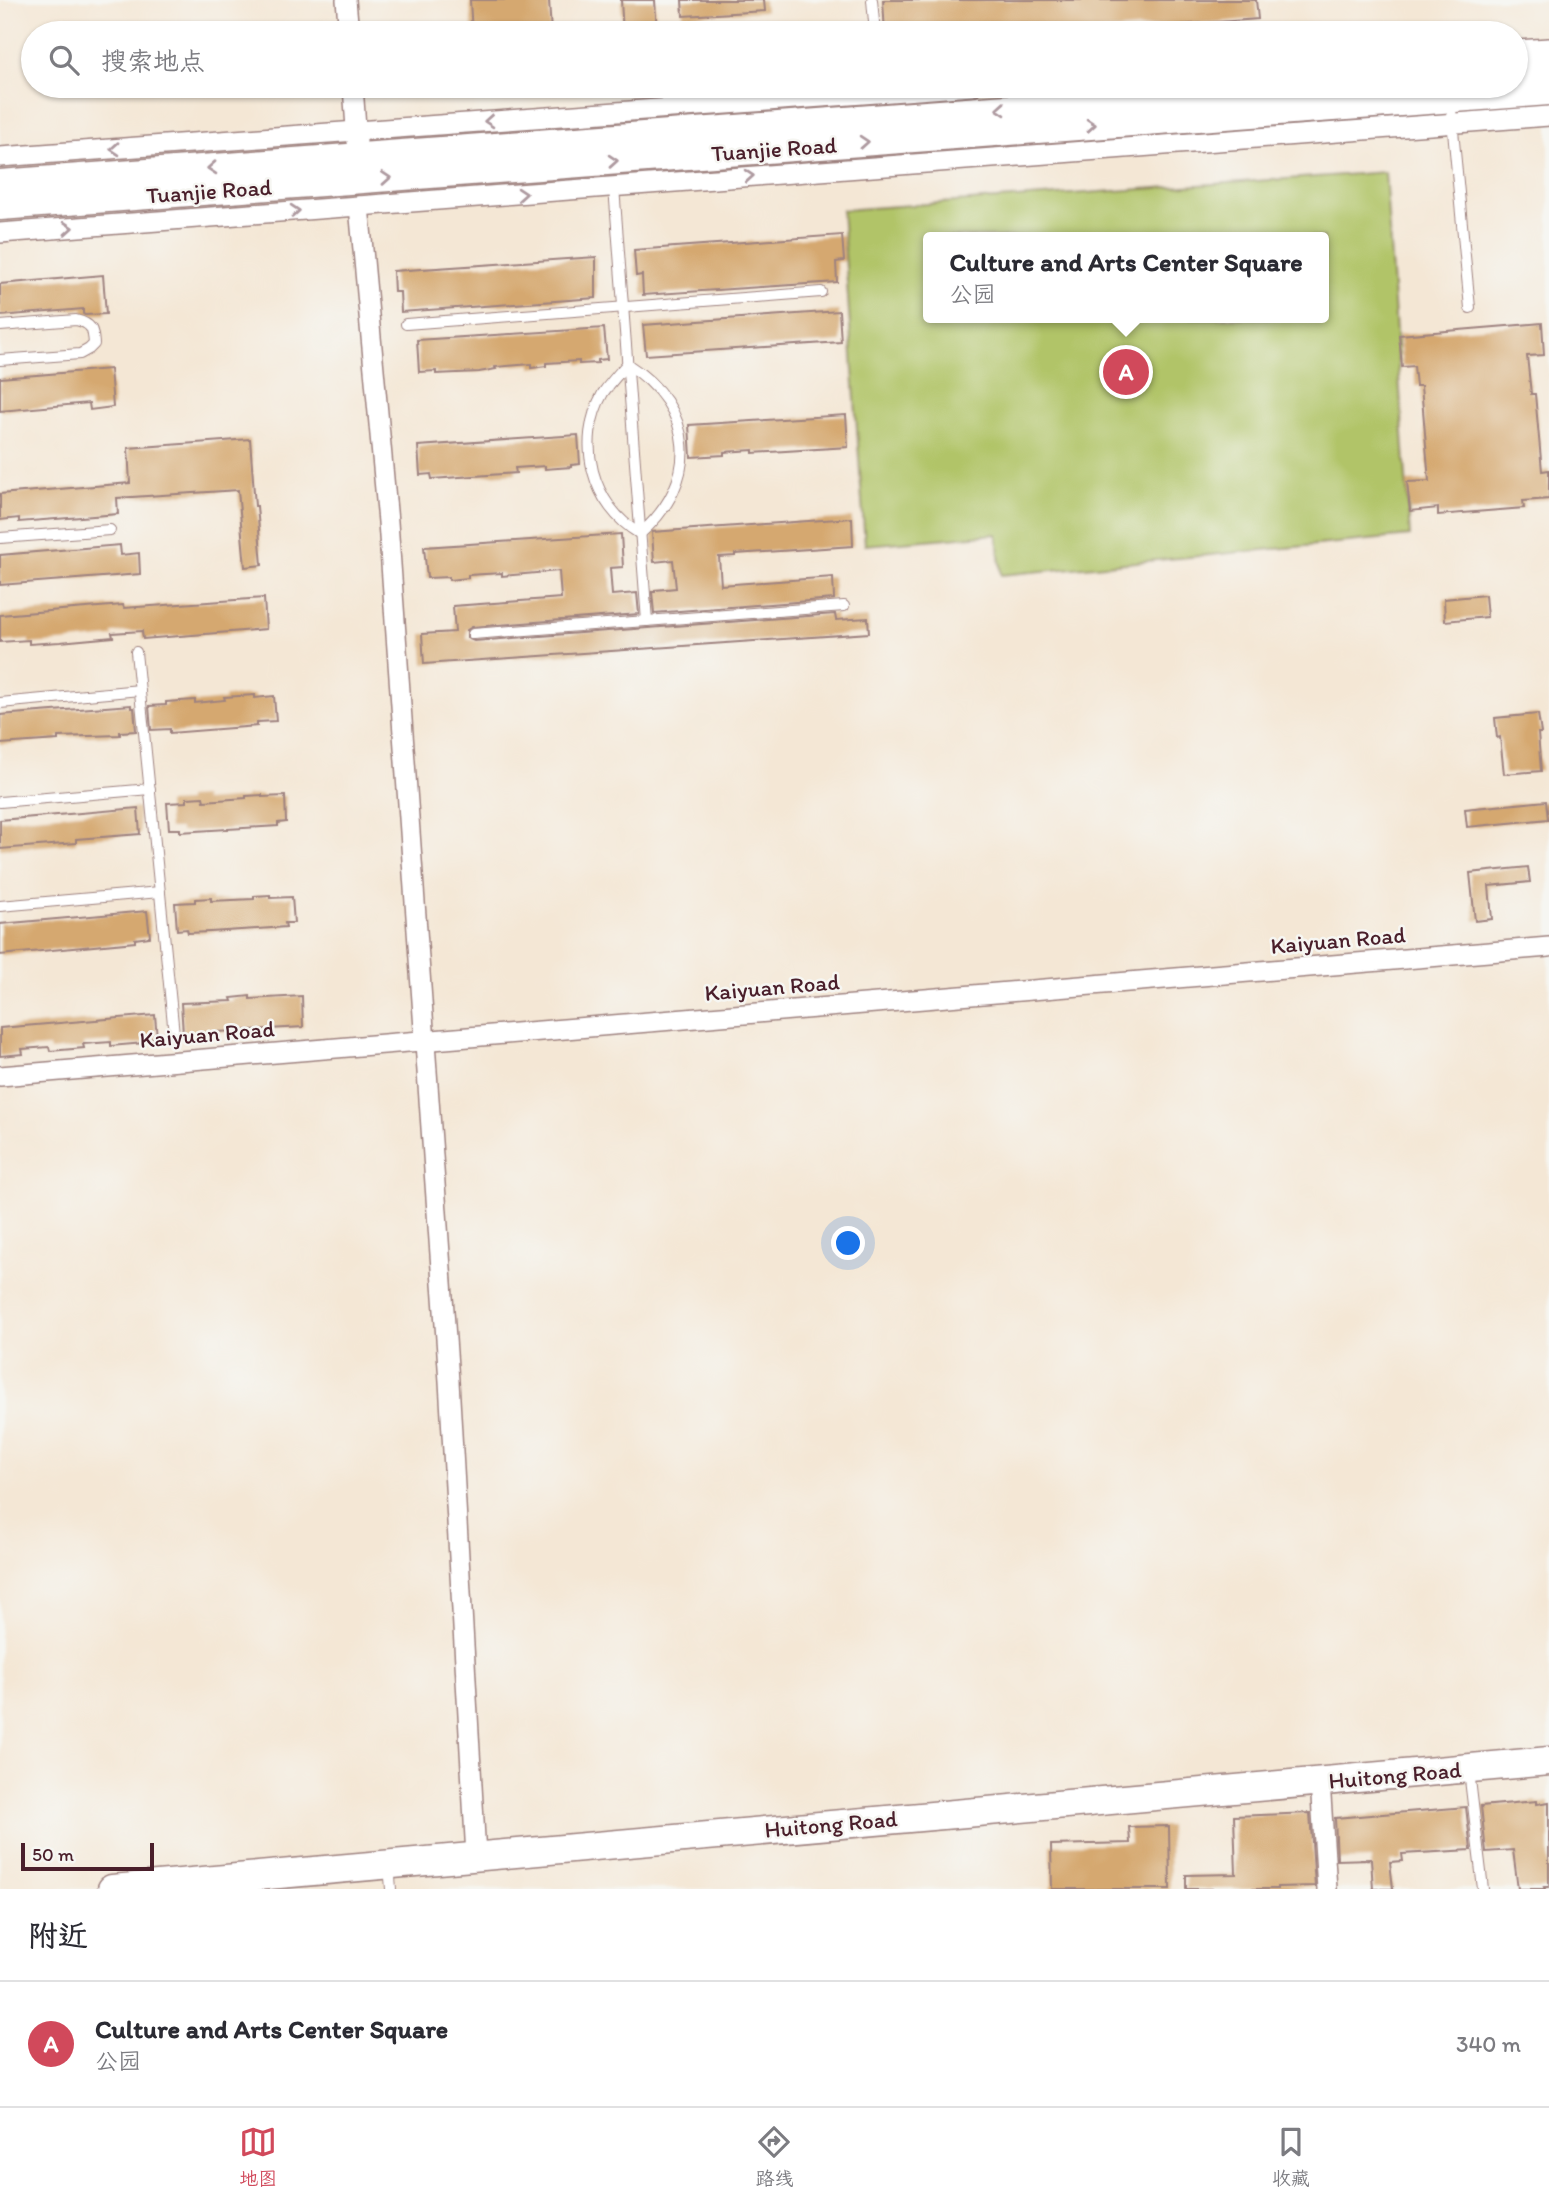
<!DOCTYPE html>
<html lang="zh">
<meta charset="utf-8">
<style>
:root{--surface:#fff;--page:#f7f7f7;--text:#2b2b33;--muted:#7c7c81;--line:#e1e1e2;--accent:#d1495b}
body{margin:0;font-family:Itim,"LXGW WenKai TC",sans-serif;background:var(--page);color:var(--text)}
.scale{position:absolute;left:21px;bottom:18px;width:133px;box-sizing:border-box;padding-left:7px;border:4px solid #4a1f2b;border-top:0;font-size:19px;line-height:24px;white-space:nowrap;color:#4a1f2b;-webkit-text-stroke:5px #f6f6f2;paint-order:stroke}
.you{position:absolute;left:849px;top:1244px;width:24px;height:24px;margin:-18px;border:5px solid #fff;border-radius:50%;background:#1a73e8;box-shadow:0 0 0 10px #1a73e833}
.badge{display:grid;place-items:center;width:46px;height:46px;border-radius:50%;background:var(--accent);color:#fff;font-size:23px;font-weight:700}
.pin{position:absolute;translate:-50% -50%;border:4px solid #fff;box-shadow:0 2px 7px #0006}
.popup{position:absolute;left:923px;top:232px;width:406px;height:91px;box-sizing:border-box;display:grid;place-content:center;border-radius:7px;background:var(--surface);filter:drop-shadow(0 2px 5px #0005);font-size:23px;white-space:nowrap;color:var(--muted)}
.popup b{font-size:26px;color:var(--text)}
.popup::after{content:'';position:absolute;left:50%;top:100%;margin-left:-14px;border:14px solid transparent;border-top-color:var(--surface)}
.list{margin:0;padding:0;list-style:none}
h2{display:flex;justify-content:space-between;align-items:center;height:91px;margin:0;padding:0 28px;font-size:30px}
h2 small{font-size:23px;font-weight:400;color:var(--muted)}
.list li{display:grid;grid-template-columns:46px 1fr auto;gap:21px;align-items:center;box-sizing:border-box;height:126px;padding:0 28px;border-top:2px solid var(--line)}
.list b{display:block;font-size:26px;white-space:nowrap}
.list p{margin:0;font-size:23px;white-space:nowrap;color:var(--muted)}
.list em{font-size:23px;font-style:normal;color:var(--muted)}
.icon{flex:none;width:38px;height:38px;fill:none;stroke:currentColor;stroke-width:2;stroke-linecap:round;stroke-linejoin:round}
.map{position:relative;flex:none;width:1549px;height:1889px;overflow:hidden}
.search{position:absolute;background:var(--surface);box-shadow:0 2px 5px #0004;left:21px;right:21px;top:21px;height:77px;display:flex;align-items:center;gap:18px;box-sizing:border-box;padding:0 24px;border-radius:38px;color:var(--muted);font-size:26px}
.sheet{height:217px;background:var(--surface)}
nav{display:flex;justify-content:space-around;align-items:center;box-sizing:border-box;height:98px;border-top:2px solid var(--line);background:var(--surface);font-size:19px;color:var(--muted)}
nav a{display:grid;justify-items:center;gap:4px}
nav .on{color:var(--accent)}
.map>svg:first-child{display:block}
</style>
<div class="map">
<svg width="1549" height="1889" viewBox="0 0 1549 1889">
<rect width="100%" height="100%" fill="#f6f6f2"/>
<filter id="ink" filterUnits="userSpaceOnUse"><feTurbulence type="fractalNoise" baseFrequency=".0143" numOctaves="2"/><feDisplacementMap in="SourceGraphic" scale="14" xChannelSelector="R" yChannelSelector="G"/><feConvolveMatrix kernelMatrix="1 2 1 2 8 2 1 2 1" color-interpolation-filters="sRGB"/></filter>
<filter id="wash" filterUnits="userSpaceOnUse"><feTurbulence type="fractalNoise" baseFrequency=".00686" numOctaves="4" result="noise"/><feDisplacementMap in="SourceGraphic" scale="28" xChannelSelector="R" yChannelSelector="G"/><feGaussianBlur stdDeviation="1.57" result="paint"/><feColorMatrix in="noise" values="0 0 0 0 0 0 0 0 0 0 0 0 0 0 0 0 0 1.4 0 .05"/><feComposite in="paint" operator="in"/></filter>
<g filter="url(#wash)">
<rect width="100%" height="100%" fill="#f4e7d5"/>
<path fill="#b1c467" stroke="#7e7249" stroke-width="2" fill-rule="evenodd" d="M 1385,172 L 1410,536 L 1001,575 L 997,534 L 865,545 L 842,210 ZM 928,237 L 1324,237 L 1324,318 L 928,318 Z"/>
<g id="blocks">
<g fill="#d5a870">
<polygon points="470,0 549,0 551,33 472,33"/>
<polygon points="621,0 655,0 657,33 623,33"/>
<polygon points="682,0 764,0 765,11 683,16"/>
<polygon points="883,0 1256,0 1258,19 1073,33 885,33"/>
<polygon points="842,235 844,261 836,262 837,282 643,295 642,275 636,276 634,250"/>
<polygon points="596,257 596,298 401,312 400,292 394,292 393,271"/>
<polygon points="103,275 106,314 85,315 83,314 83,309 0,316 0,284"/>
<polygon points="839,311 841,342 646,355 643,325"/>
<polygon points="1542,323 1544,355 1527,356 1531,394 1535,394 1542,471 1549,470 1549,499 1523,501 1524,508 1438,515 1438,508 1410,511 1407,482 1429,481 1421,386 1416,386 1414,366 1402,367 1399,335"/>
<polygon points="604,328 607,359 598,360 598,363 579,364 579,361 546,363 546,366 531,368 531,364 495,367 496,369 479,372 436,374 436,371 419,372 417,340"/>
<polygon points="110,369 113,407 90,410 89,403 0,411 0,378"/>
<polygon points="846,415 848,447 753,453 753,450 724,452 724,455 691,457 689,425"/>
<polygon points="578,435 580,464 571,465 571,467 545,469 545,466 515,468 516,473 432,479 431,474 420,475 418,446"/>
<polygon points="250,439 255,506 257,506 262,565 245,567 238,490 117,498 118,514 19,522 19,518 0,520 0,494 130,483 128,448"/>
<polygon points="852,518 853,546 735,554 735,556 719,557 721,585 833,577 834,599 654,613 652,592 655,592 655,590 676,588 673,560 654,562 652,532"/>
<polygon points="621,534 623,567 610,568 612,595 637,593 639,614 472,627 467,630 467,638 474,641 835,614 836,620 868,618 869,633 424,664 422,634 455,632 453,606 561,598 559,571 502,576 502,573 468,575 468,578 449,580 449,577 427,578 424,547"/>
<polygon points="120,545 121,555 139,553 140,574 0,585 0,555"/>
<polygon points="1485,595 1487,617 1445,621 1444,599"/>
<polygon points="264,598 266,629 143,639 142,631 112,633 113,637 60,642 29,644 29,640 0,642 0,615 123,605 124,608"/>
<polygon points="255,695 255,698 274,696 276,721 257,722 257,726 170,733 170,729 151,730 149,706 166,705 166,702 195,700 195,703 225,700 224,697"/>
<polygon points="131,705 131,708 134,708 136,731 120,732 120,735 58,737 58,740 0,744 0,715"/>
<polygon points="1538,714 1541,733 1538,733 1541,771 1504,774 1500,737 1497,738 1495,718"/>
<polygon points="262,795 262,797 285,796 286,822 278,823 278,826 180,832 180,829 169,829 167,803 187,802 187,798 203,797 204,801 246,798 246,796"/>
<polygon points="1546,801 1548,819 1467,827 1465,809"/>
<polygon points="138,808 140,834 76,839 76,843 0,849 0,820"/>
<polygon points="1528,867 1530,882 1489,886 1492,919 1475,921 1470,873"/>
<polygon points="270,895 270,898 292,897 294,923 285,923 286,927 210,932 188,933 187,929 177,930 175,903 195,902 195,899 211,898 211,901 254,899 254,896"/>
<polygon points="147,911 150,937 135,939 135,942 0,955 0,924"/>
<polygon points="250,996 250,999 302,996 303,1027 183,1034 181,1003 232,1001 231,998"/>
<polygon points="155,1015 157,1038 144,1039 144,1043 111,1046 111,1042 83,1044 84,1048 50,1051 49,1047 22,1049 23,1054 0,1056 0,1028"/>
<polygon points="1537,1801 1537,1804 1549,1802 1549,1887 1544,1887 1545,1889 1518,1889 1513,1850 1486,1852 1481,1806"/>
<polygon points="1466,1807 1471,1850 1402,1854 1403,1861 1390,1862 1393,1889 1373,1889 1371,1859 1337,1860 1335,1818"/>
<polygon points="1310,1813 1315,1886 1277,1887 1277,1889 1186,1889 1186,1875 1236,1874 1234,1816"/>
<polygon points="1169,1826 1170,1889 1052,1889 1051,1845 1130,1843 1129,1827"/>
</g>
</g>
</g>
<g filter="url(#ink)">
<use href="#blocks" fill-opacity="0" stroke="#9f8380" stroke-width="2"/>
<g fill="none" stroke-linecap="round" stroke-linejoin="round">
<defs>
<g id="lane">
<polyline points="872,0 875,33"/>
<polyline points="1450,99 1470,308"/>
<polyline points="614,187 647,621"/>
<polyline points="406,324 821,292"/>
<path d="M 0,326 L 76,320 C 92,324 93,329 94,344 L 89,349 L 80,354 L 0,360"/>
<path d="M 627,364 C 696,407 701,481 640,534 C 592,506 575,442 603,393 C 610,383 619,373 627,364 Z"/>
<polyline points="0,538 110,530"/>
<polyline points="473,634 844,606"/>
<polyline points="136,652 174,1034"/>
<polyline points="0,703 140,690"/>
<polyline points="0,802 150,789"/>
<polyline points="0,906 160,892"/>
<polyline points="1469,1771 1483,1889"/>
<polyline points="389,1865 391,1889"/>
</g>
<g id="street">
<polyline points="346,0 349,33"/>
<polyline points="1516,50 1549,48"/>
<polyline points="353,86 357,142"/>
<polyline points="0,157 972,86"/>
<polyline points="359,206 388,522 449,1381 476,1856"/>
<polyline points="0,233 1549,116"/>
<polyline points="0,1076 1549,947"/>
<polyline points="1320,1781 1327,1889"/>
</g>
<g id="secondary">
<polyline points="1516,71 1549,68"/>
<polyline points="0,184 1313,86"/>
<polyline points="0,206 1549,91"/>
<polyline points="112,1889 1549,1761"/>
</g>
</defs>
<use href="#lane" stroke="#9f8380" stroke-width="12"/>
<use href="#street" stroke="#9f8380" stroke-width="22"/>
<use href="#secondary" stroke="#9f8380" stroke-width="31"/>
<use href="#lane" stroke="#fff" stroke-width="10"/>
<use href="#street" stroke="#fff" stroke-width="19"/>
<use href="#secondary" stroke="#fff" stroke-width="28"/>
</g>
<defs><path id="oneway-chevron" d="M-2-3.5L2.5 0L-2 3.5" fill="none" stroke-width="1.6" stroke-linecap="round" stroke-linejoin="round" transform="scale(1.75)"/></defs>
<g stroke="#ae9aa0">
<use href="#oneway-chevron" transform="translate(1001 109) rotate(176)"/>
<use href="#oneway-chevron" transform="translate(489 121) rotate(176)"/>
<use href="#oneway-chevron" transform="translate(1091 125) rotate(-4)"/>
<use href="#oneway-chevron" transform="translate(864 142) rotate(-4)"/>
<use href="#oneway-chevron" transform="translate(115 149) rotate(176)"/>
<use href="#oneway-chevron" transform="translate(613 161) rotate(-4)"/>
<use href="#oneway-chevron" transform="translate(212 168) rotate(176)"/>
<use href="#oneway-chevron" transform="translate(749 176) rotate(-4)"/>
<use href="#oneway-chevron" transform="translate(386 178) rotate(-4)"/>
<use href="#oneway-chevron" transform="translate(522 194) rotate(-4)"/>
<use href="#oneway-chevron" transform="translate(295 211) rotate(-4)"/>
<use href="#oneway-chevron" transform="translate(68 228) rotate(-4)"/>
</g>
</g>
<g text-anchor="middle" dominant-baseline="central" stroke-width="5" stroke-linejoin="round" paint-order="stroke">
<g font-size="23" fill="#4a1f2b" stroke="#f6f6f2">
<text transform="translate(774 149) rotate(-4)">Tuanjie Road</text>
<text transform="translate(209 191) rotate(-4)">Tuanjie Road</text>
<text transform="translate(1338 940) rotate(-5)">Kaiyuan Road</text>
<text transform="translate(772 987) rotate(-5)">Kaiyuan Road</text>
<text transform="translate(207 1034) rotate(-5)">Kaiyuan Road</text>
<text transform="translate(1395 1775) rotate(-5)">Huitong Road</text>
<text transform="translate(831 1824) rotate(-5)">Huitong Road</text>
</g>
</g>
</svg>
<div class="scale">50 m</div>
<div class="you"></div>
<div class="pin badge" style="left:1126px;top:372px">A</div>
<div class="popup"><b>Culture and Arts Center Square</b>公园</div>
<div class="search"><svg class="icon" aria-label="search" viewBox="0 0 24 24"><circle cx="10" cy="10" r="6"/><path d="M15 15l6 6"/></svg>搜索地点</div>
</div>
<section class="sheet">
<h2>附近<small></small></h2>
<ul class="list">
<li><span class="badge">A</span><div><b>Culture and Arts Center Square</b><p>公园</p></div><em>340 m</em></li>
</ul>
</section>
<nav>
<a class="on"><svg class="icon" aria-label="map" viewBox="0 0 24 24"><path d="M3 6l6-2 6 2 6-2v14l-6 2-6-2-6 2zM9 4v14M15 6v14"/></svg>地图</a>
<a><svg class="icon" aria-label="directions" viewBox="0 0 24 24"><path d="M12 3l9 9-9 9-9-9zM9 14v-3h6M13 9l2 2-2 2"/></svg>路线</a>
<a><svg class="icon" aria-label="saved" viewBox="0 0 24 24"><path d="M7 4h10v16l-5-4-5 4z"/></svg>收藏</a>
</nav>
